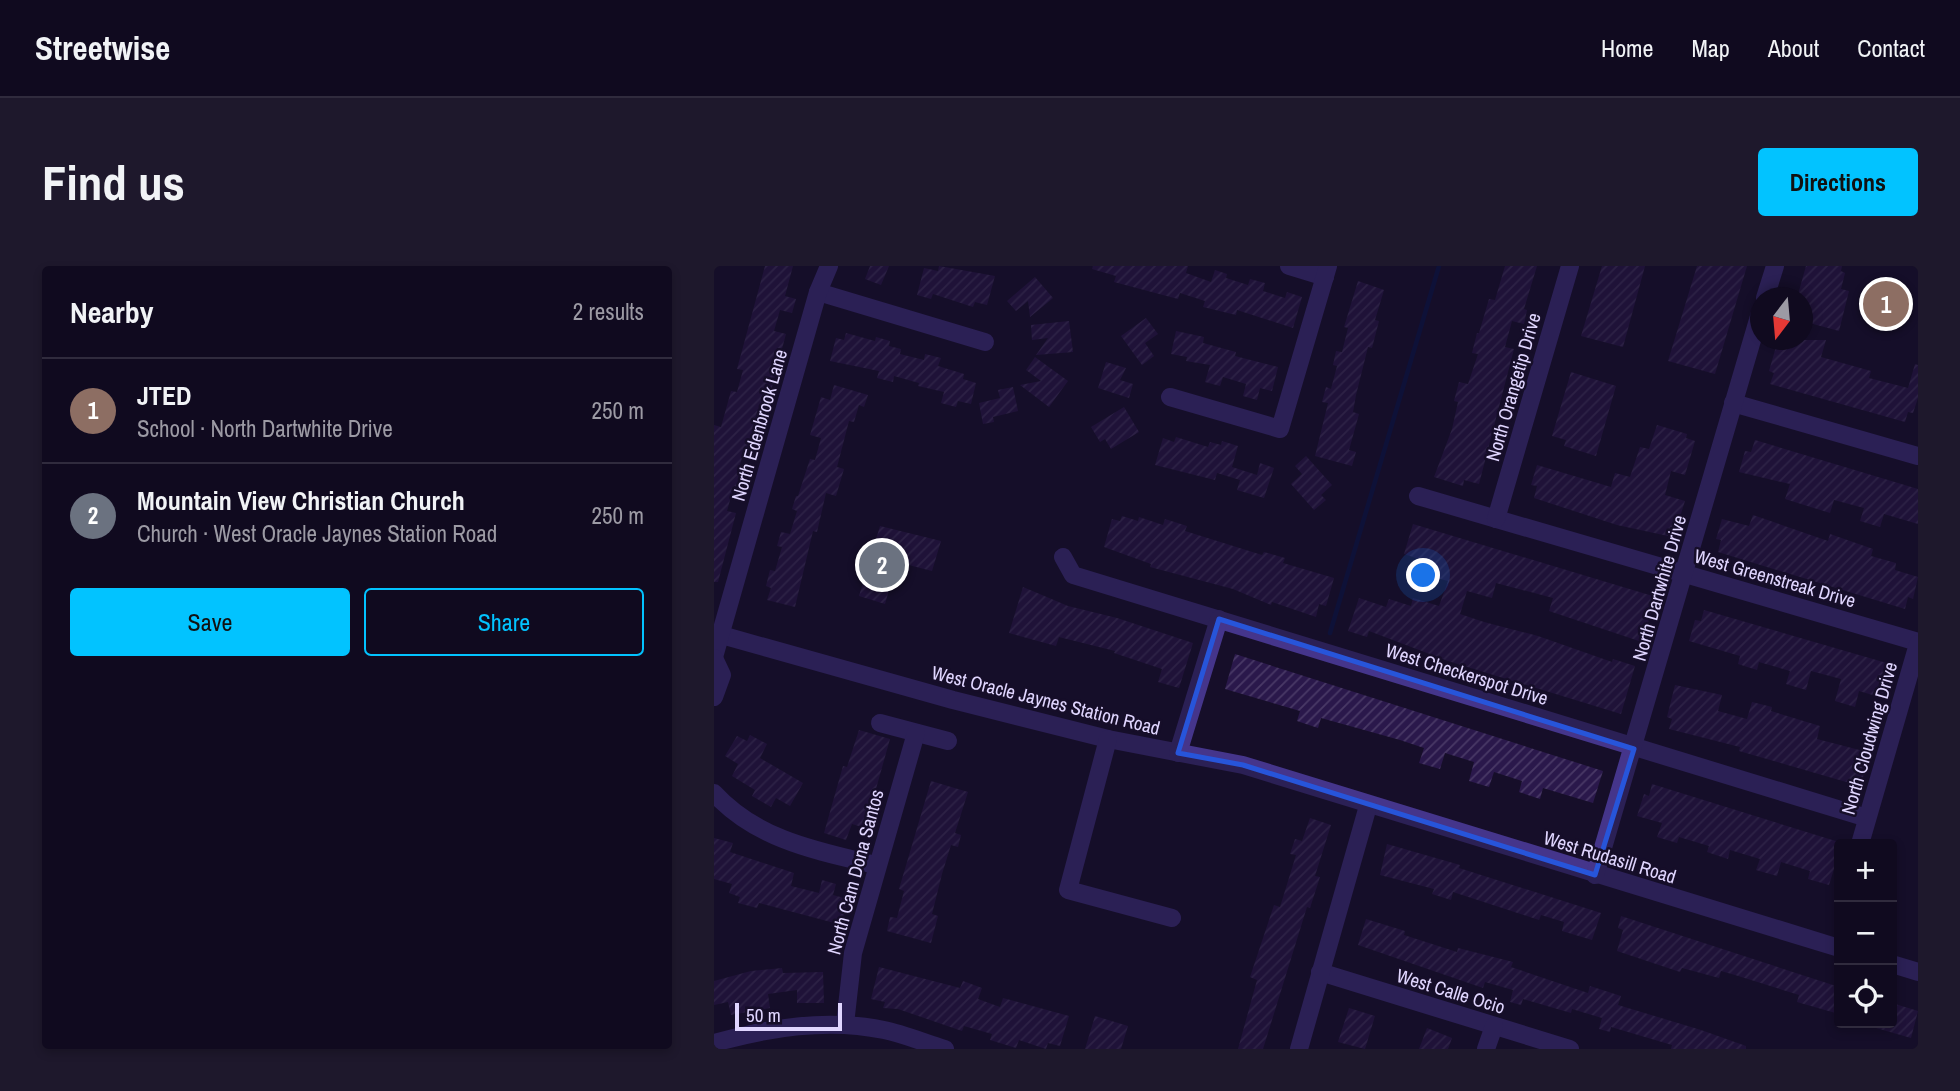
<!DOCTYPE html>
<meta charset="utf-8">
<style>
:root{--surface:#100a1f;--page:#1e182c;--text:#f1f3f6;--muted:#9c9aa4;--line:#302b3d;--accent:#02c3ff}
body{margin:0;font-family:"Archivo Narrow",sans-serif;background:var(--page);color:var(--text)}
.controls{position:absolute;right:21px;bottom:21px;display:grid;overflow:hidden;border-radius:7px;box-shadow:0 4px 10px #0003}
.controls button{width:63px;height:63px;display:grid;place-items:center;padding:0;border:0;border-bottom:2px solid var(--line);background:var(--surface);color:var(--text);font:35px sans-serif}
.compass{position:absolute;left:1036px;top:21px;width:63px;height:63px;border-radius:50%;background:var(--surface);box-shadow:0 4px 10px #0003;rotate:196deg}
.scale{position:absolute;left:21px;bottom:18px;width:107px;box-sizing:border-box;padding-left:7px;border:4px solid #e0d6ff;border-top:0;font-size:19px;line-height:24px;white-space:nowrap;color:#e0d6ff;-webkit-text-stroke:5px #160e29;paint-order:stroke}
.you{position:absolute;left:710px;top:310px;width:24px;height:24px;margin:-18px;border:5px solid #fff;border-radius:50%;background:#1a73e8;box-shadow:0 0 0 10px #1a73e833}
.badge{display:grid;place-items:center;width:46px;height:46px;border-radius:50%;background:var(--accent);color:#fff;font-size:23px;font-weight:700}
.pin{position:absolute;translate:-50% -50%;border:4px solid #fff;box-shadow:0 2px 7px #0006}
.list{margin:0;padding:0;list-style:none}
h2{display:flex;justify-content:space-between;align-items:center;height:91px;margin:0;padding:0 28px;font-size:30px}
h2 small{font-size:23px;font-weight:400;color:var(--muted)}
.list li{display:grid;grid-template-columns:46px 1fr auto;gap:21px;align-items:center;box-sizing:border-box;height:105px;padding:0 28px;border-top:2px solid var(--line)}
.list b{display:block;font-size:26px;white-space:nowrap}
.list p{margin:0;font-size:23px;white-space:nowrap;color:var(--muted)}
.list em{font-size:23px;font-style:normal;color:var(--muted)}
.actions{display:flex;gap:14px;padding:21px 28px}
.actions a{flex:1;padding:16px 0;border:2px solid var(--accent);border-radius:7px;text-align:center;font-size:24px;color:var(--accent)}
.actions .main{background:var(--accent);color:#111}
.icon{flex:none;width:38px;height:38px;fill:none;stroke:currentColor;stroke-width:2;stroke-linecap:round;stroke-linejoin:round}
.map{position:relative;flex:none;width:1204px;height:783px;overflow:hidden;border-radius:7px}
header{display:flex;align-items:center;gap:42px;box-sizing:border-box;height:98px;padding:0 35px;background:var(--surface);border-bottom:2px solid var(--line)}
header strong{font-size:33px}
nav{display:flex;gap:38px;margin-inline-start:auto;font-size:24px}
.intro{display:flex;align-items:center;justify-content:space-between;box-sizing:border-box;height:168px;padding:0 42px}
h1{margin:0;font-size:49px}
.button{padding:18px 32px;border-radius:7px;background:var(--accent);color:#111;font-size:24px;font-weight:700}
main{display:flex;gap:42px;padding:0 42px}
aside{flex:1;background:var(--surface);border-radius:7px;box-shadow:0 4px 10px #0003}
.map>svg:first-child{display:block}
</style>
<header>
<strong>Streetwise</strong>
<nav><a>Home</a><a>Map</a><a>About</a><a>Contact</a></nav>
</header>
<div class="intro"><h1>Find us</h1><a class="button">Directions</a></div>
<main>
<aside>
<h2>Nearby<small>2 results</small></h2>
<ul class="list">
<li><span class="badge" style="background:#8d6e63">1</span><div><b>JTED</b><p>School · North Dartwhite Drive</p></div><em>250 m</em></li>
<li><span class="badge" style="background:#6b7280">2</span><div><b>Mountain View Christian Church</b><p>Church · West Oracle Jaynes Station Road</p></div><em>250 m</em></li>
</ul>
<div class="actions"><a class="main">Save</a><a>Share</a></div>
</aside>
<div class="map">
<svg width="1204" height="783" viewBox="0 0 1204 783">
<defs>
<pattern id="building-hatch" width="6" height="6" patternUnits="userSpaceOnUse" patternTransform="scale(1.75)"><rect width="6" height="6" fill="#2a184b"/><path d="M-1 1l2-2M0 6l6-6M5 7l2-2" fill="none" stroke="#493966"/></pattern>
</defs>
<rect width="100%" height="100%" fill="#160e29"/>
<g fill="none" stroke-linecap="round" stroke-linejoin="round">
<polyline stroke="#061549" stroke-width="4.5" points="616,367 725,0"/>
</g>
<g fill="url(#building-hatch)">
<polygon points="51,0 79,0 71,30 82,33 78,47 66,44 60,65 72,68 68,83 63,82 56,108 61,109 57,125 52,123 45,147 50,148 39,186 31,183 24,205 33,208 29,222 20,220 13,245 22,247 4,316 0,316 0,159 7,161 17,125 23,126 29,104 23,103"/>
<polygon points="156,0 175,0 167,19 151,13"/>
<polygon points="225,0 281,10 273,39 261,36 259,41 219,28 217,33 203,29 210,2 224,5"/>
<polygon points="379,0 474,0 472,7 497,16 501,4 513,8 512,12 534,19 536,13 551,17 549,25 571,32 573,26 588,31 579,62 523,44 522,49 489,41 491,35 466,27 464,33 400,16 402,10 378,3"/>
<polygon points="791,0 823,0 810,43 813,44 810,58 798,55 791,81 800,83 765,218 750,214 749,220 720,211 738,163 744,136 740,135 745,116 754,118 764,88 758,87 763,67 765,67 775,33 781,34"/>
<polygon points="888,0 931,0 909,81 867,70"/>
<polygon points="983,0 1033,0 1001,108 954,95"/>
<polygon points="1092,0 1128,0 1127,5 1131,7 1127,23 1135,25 1125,65 1088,55 1088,32 1083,32"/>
<polygon points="321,11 339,32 316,51 314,35 302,45 293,35"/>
<polygon points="644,15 670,24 661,54 665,55 658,82 654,81 642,129 639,146 645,148 635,184 642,186 638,200 601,190 614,137 608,136 612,121 617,123 623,100 619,99 622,85 628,86 634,62 630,61"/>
<polygon points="432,52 444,68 431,77 440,90 428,99 407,70"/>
<polygon points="355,55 359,86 322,89 334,72 318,74 317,59"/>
<polygon points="462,65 490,71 489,77 522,86 521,90 564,101 558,125 546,122 543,134 529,130 532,118 509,111 506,120 491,116 496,99 472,95 473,91 457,88"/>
<polygon points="132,67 161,75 162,71 176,75 175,80 187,83 186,88 210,94 211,88 227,92 224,100 250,108 249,113 262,117 257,138 244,135 242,141 227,137 230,126 204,120 205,117 180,110 179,116 163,112 165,105 116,95 122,72 130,74"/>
<polygon points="1064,74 1112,74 1107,91 1157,105 1155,112 1194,122 1201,98 1204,99 1204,132 1199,147 1194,146 1191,156 1056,118 1060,107 1055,105"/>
<polygon points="321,91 354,115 335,141 306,119 327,115 312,104"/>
<polygon points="392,96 412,102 406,114 419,118 415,132 384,122"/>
<polygon points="857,106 902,120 882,190 850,180 852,174 838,170"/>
<polygon points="120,119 154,129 150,141 145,139 140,156 135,155 123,201 130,203 122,230 112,227 103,266 99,265 81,341 53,334 57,322 52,320 56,304 61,305 68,281 63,280 67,266 76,268 83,245 78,243 82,230 84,230 96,193 101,194 107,172 96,169 107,131 116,134"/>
<polygon points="299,121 304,145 279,151 280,156 269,158 265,137 286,132 284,124"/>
<polygon points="410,141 425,166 397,183 391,173 386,176 377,161"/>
<polygon points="943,159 973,168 972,172 981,175 971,209 957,205 951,229 971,235 962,263 956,261 954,270 903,259 820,232 823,220 817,219 823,199 897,221 901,207 916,211 926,181 935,183"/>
<polygon points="462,171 494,181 496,176 507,179 508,175 524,180 518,201 543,209 546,197 560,202 550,232 523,224 526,214 503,207 501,214 441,199 449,172 460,176"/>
<polygon points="1041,174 1204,223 1204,258 1170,248 1166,261 1146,255 1150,242 1120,234 1116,247 1071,233 1076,218 1025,206 1031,185 1037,186"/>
<polygon points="592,190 618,219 607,229 612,234 600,244 577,218 588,208 581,200"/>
<polygon points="1039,249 1114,275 1116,268 1159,283 1157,290 1182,297 1181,304 1204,311 1199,333 1194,331 1191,343 1004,286 1007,274 1002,273 1008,253 1035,260"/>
<polygon points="408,250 424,255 425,251 449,259 451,253 473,260 471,265 548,289 550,286 571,292 569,297 620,312 612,340 605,338 602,351 558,336 557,339 519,323 436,301 437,298 390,281 398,253 406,255"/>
<polygon points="699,258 942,331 928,376 835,345 839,332 782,317 778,332 753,325 747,345 746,348 770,356 824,370 898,396 899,393 921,400 907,448 734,395 655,365 653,371 634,365 645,332 672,341 675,333 697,340 699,332 725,340 734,315 708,308 711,295 690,288"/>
<polygon points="166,260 227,275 218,305 183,296 171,338 145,330"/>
<polygon points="309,321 354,340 403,352 479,377 465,422 444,416 448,403 400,387 401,385 345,371 342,380 295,367"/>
<polygon points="990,344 1176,398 1172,411 1178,413 1172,433 1145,425 1141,441 1121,435 1127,413 1097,405 1092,424 1072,418 1076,405 1045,396 1043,404 1024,398 1026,390 975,375 981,354 987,355"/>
<polygon points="521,388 889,505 879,537 829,522 826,533 805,526 808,515 780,506 775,521 755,515 760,496 731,487 726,503 705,497 710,482 686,474 607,452 604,462 583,455 586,445 511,423"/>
<polygon points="961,419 1008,429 1004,445 1033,453 1038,436 1058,441 1057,445 1106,460 1103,473 1157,487 1146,520 1025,485 1026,481 955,463 958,453 953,451"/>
<polygon points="145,464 176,473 151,562 138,558 132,574 110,567 129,500 133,501"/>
<polygon points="36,469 53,478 46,492 89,517 76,540 62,532 57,541 38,530 41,524 18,510 24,498 11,490 23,470 33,475"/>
<polygon points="217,515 254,526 241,567 247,569 244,581 237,579 228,608 218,648 224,650 217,677 173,665 176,651 183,652 190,625 185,623"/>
<polygon points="938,518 1128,577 1115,619 1094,613 1096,605 1067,596 1063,610 1042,604 1046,593 1016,584 1014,593 993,586 995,580 965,571 963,577 943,571 948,557 923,550 930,528 935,530"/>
<polygon points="596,552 617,559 601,610 606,611 596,642 593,641 549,783 524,783 543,714 536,711 560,639 566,641 582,589 576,588 581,573 588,575"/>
<polygon points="0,572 19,577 16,586 80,607 77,620 105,627 108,614 122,618 119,629 134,633 128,659 45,637 43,642 24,637 26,631 15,627 18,618 0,613"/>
<polygon points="673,578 746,599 745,602 887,647 878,674 848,665 850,656 827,649 825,654 739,626 737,634 718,628 720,623 666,609"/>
<polygon points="907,650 1125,721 1125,748 1083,736 1085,729 1021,709 1007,705 1005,712 968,702 966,706 903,685 909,664 904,662"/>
<polygon points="652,653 691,665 690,669 743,686 744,682 799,696 797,701 874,727 876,720 907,730 904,739 987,764 1032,780 1032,783 957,783 958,779 897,761 896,766 885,763 888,752 858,743 857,747 809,733 807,739 796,736 799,724 771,716 769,722 644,679"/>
<polygon points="165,701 246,722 249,715 268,722 264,733 286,741 289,732 355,750 346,780 334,777 332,783 305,774 302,782 276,774 278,768 250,760 248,765 184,743 169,742 171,736 157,733"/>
<polygon points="68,702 69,707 109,706 110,737 83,737 83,724 54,728 56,742 17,749 14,736 0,739 0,715 37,705"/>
<polygon points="1178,737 1204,745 1197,772 1155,760 1155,757 1178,757"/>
<polygon points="635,742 661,750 651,783 624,776"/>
<polygon points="381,750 414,760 407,783 371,783"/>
<polygon points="713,762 738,772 734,783 705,783"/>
</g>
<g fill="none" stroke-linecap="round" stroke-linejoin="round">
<g stroke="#45358b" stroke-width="18">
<polyline points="575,0 611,11"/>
<polyline points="104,26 271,76"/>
<polyline points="1051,32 1061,0"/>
<polyline points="456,131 566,163 614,0"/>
<polyline points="1019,137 1204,190"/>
<polyline points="704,230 1204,376"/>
<polyline points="782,253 856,0"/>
<polyline points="349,291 359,309 1153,552"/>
<polyline points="0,367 239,434 394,473 529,499 1125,682"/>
<polyline points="0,391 104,26 115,0"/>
<polyline points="0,392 8,409 0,431"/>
<polyline points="166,457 234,475"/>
<polyline points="394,473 354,624 458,652"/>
<polyline points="464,487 505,353"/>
<path d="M 0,527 C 43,574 103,585 162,599"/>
<polyline points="1146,578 1204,378"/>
<polyline points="881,609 1046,47"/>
<polyline points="1178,698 1204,706"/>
<polyline points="606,706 856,783"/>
<polyline points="131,758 139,687 202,467"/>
<path d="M 0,777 C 54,762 113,752 170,764 C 190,768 211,777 231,783"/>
<polyline points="585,783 654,540"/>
<polyline points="772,783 780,760"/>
</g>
</g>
<path d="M0 0H1204V783H0ZM 505,353 L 920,483 L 881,609 L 529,499 L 464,487 Z" fill="#160e29" fill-opacity=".55" fill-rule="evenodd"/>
<path fill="none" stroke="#2755da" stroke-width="5" stroke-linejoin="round" d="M 505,353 L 920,483 L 881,609 L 529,499 L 464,487 Z"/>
<g text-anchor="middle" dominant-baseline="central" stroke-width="5" stroke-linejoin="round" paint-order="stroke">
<g font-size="19" fill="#e0d6ff" stroke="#160e29">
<text transform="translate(799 121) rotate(-74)">North Orangetip Drive</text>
<text transform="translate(45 159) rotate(-74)">North Edenbrook Lane</text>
<text transform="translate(1061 312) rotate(16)">West Greenstreak Drive</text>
<text transform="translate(945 322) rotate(-74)">North Dartwhite Drive</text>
<text transform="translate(753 408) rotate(17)">West Checkerspot Drive</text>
<text transform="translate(332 434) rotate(14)">West Oracle Jaynes Station Road</text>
<text transform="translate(1155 472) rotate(-74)">North Cloudwing Drive</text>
<text transform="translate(896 591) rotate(17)">West Rudasill Road</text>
<text transform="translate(141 606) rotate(-75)">North Cam Dona Santos</text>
<text transform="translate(737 725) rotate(17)">West Calle Ocio</text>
</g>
</g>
</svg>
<div class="controls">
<button>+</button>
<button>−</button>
<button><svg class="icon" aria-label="locate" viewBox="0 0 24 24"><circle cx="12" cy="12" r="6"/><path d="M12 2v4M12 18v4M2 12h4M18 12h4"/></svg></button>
</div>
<svg class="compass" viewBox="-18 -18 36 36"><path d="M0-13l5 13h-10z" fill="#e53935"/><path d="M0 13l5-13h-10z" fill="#9c9aa4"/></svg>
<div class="scale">50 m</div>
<div class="you"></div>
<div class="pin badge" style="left:1172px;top:38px;background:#8d6e63">1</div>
<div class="pin badge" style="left:168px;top:299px;background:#6b7280">2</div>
</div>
</main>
